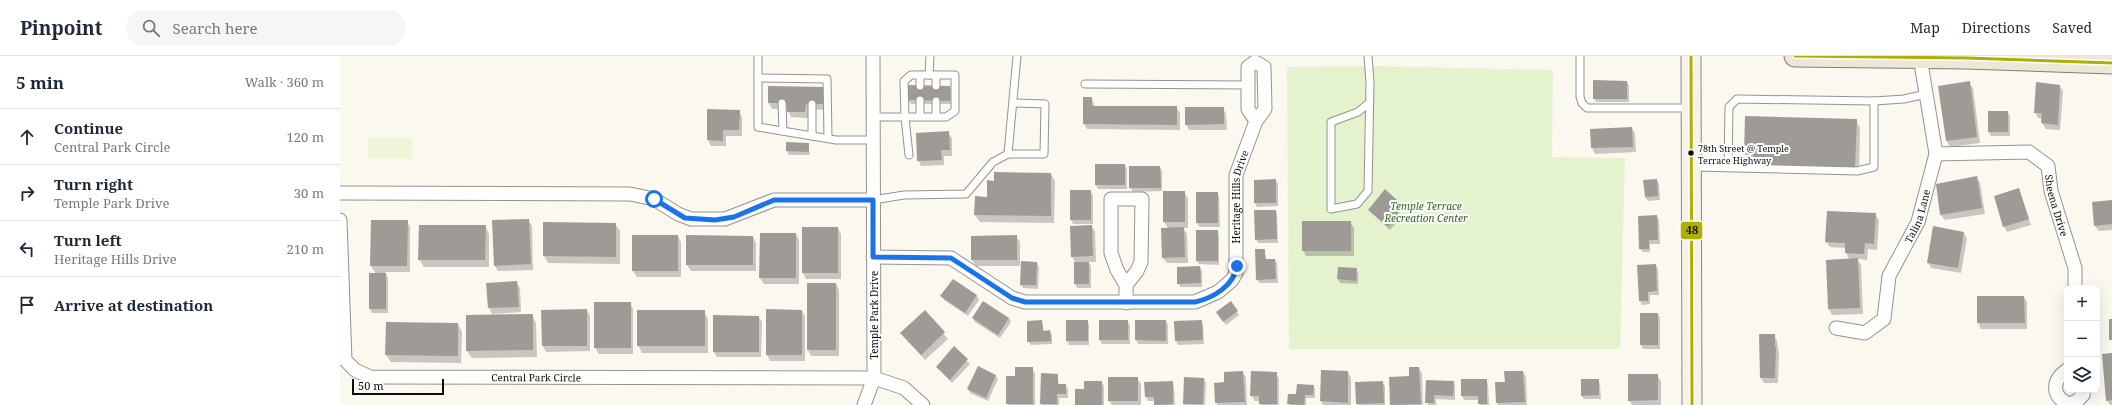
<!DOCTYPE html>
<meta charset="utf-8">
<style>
:root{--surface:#fff;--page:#f6f6f7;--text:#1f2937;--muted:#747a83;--line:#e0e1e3}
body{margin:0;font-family:"Noto Serif",serif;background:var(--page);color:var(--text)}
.controls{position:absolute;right:12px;bottom:12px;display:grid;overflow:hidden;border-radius:8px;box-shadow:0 4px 16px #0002}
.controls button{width:36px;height:36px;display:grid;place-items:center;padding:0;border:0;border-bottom:1px solid var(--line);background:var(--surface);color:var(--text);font:20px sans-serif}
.scale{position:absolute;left:12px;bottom:10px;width:92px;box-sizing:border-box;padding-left:4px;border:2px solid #0d0d0d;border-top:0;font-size:11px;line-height:14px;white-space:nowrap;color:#0d0d0d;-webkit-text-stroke:3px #fff;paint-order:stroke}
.stop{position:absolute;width:12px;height:12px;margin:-9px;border:3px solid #1a73e8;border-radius:50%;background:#fff}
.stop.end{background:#1a73e8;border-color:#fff;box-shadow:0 1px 4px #0008}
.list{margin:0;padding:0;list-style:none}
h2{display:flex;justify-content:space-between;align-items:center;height:52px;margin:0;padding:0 16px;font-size:17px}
h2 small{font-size:13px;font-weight:400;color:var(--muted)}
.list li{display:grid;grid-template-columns:26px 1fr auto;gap:12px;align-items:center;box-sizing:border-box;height:56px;padding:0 16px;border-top:1px solid var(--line)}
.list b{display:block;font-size:15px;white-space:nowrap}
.list p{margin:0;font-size:13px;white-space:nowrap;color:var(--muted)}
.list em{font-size:13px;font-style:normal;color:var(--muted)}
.icon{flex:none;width:22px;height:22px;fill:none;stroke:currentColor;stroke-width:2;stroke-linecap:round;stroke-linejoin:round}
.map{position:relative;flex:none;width:1772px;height:349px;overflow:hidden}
header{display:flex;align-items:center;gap:24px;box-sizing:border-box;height:56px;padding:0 20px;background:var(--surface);border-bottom:1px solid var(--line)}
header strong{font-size:19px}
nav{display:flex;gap:22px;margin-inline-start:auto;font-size:14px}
.search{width:280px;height:36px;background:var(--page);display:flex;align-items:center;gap:10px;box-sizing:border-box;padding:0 14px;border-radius:22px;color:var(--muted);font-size:15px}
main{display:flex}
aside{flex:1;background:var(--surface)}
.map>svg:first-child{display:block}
</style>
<header>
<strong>Pinpoint</strong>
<div class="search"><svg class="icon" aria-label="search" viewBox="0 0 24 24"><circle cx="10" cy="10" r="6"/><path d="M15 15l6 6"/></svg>Search here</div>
<nav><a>Map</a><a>Directions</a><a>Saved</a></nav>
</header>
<main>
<aside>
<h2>5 min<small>Walk · 360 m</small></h2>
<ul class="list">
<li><svg class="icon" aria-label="ahead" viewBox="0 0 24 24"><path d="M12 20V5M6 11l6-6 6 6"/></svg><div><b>Continue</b><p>Central Park Circle</p></div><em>120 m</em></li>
<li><svg class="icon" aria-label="right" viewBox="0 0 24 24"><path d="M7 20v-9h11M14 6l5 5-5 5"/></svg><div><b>Turn right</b><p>Temple Park Drive</p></div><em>30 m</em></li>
<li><svg class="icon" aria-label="left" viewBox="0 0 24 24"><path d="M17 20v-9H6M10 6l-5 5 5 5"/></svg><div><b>Turn left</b><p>Heritage Hills Drive</p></div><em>210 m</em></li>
<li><svg class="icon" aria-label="arrive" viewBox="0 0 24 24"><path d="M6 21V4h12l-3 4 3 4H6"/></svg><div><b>Arrive at destination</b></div></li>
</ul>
</aside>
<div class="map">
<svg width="1772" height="349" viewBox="0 0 1772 349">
<rect width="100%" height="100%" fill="#fbf8f0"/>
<polygon fill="#e5f2ce" points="1036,10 1213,14 1212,101 1285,102 1280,293 949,293 947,11"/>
<polygon fill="#eff6d8" points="28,82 72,82 72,103 28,102"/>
<g fill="#0003">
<polygon points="1287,26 1289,29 1289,46 1256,46 1254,42"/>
<polygon points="1629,27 1633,32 1640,87 1610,91 1607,85 1599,31"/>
<polygon points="1719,29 1723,35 1720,74 1706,73 1702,67 1703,63 1698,62 1695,56"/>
<polygon points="569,30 609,31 612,34 612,48 571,48 568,44"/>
<polygon points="488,38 487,54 468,53 468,62 451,61 448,53 432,53 429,47"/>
<polygon points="752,42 755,51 836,51 840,57 840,74 747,73 744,68"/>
<polygon points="883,52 886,58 887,74 849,74 846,68"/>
<polygon points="399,55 402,61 402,80 386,80 386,90 371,90 368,84"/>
<polygon points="1649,56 1668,56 1670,60 1670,80 1651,80 1649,76"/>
<polygon points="1406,61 1516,64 1520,72 1519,118 1418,115 1414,106 1409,106 1405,98"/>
<polygon points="1292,72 1295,78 1296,96 1255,98 1252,92 1251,74"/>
<polygon points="608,77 612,82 612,100 604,100 604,109 581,110 578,104"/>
<polygon points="468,88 470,99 449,99 447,95"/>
<polygon points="756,109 784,109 787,112 787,133 758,133 756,129"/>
<polygon points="820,111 822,115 822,135 793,136 790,132"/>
<polygon points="711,118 715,125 714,167 640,166 635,159 648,142 655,126"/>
<polygon points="1637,122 1640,127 1645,158 1605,164 1601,159"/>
<polygon points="935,124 938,128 938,150 917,151 915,147"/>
<polygon points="1317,124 1319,128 1320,144 1308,145 1305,141"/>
<polygon points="1678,133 1691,169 1667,176 1664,170"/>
<polygon points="731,135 750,135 753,139 753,168 733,168 731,164"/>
<polygon points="844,136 848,142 848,172 843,172 847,178 848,207 827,207 823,202 828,172 824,166"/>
<polygon points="877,137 879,140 880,171 860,171 857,167"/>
<polygon points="1058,145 1060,149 1055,155 1061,162 1050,174 1029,154"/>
<polygon points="1772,145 1772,174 1759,175 1755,170"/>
<polygon points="935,155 937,158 938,187 918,187 916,183"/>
<polygon points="1535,158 1539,164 1537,194 1528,193 1527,204 1517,203 1521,209 1523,258 1492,259 1489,253 1510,204 1506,197 1506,192 1490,191 1486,186"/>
<polygon points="1317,160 1319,164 1320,188 1310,188 1310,196 1303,196 1300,193"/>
<polygon points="188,164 192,170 193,214 158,215 155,210"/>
<polygon points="32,165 67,165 70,171 70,216 45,216 48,222 48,257 32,257 30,253 30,218 36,218 31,210"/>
<polygon points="1010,166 1014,172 1014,200 966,200 963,194"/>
<polygon points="275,168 280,175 280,208 208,207 204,200"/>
<polygon points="145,170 149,178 149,211 84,211 79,203"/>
<polygon points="752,170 755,176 756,206 748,206 751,210 751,232 737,232 735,228 736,207 732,201"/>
<polygon points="498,172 501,178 501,223 466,223 463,217"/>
<polygon points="877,175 879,179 879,209 859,208 857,205"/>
<polygon points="1623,176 1627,182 1621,217 1591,212 1588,206"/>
<polygon points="421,178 456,178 459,184 459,228 424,228 420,222"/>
<polygon points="338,180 341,186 341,221 297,221 293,215"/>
<polygon points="676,180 680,186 680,210 636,210 632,204 632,181"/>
<polygon points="413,181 416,187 416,215 351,215 347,209"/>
<polygon points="924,194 927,204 935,204 937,207 938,227 919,227 917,223"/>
<polygon points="697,207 699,211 698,233 683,232 681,229"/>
<polygon points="1316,209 1318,213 1319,239 1310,239 1310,248 1302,249 1300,245"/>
<polygon points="860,211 862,215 862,231 841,231 838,228"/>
<polygon points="999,212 1016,213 1018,217 1018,228 1000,227 998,223"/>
<polygon points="613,224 637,240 639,244 628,260 604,244 602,240"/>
<polygon points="176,226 180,232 181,256 152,258 149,252 147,228"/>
<polygon points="496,228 499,234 499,300 471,300 468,294"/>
<polygon points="1684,241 1687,246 1687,273 1641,273 1638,267"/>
<polygon points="290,247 293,253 293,298 259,298 255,292"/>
<polygon points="247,254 250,260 250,295 206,296 203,290"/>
<polygon points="364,255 368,263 368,297 302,297 298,289"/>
<polygon points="462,255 465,260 465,305 430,305 427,299"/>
<polygon points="585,256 608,283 585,304 561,277"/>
<polygon points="897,256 899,259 886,269 880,260"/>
<polygon points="1318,258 1320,262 1320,293 1303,293 1301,289"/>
<polygon points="192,259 196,267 197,301 132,302 127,295"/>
<polygon points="418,260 422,266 421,301 377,301 374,296"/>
<polygon points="633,262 669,262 671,266 660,282 635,266"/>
<polygon points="702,265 704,276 710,275 712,279 712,288 691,289 688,285"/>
<polygon points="747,265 749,269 749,289 729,289 727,285"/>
<polygon points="760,265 787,265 790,269 790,288 762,288 760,284"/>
<polygon points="796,265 826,265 828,269 828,288 798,288 796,284"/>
<polygon points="861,265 863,269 864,288 838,289 836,285"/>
<polygon points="118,268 122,276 121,307 51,306 46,299"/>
<polygon points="1434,279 1437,285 1439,298 1438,327 1424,327 1421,322"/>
<polygon points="614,292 630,308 612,327 597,311"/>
<polygon points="1772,298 1772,349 1770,349 1767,344"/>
<polygon points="692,312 695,318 695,349 668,349 676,321"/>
<polygon points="1079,312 1082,318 1083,349 1052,349"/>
<polygon points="982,315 1008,316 1011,322 1011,349 983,349 981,345"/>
<polygon points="903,316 906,322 907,349 877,349 875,328 885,327"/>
<polygon points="1183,316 1186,321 1187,349 1158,349 1157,346 1166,327"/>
<polygon points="936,317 939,323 939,349 921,349 920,345 915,345 911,339"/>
<polygon points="717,319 719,329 726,329 728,333 728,342 719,342 719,349 702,349 701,347"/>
<polygon points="1317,319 1321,325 1321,349 1292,349 1289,344"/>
<polygon points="656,320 658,323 648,345 630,337 628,333"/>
<polygon points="769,322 797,322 801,328 801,349 772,349 769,345"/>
<polygon points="864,323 866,327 865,349 845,349 844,347"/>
<polygon points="1122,324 1146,324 1148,328 1149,349 1140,349 1139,344 1124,344 1122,340"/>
<polygon points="1258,324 1260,328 1261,343 1244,343 1242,340"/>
<polygon points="1087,325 1113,326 1115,329 1115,344 1096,343 1096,349 1088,349"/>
<polygon points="761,326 764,330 764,349 736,349 745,334"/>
<polygon points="832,326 834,330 835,349 815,349 815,345 808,345 806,341 805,327"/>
<polygon points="1042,326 1045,330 1045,349 1018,349 1017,348"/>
<polygon points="973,330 975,333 975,342 966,342 966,349 949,349 957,339"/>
</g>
<g fill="#9e9a96">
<polygon points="1253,24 1287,25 1287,43 1253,43"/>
<polygon points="1630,25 1637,81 1606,85 1598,30"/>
<polygon points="1696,26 1720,29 1718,69 1701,67 1702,57 1694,57"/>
<polygon points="568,29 610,30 610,45 567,44"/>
<polygon points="428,30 485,31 484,48 466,48 465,56 447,56 447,47 428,47"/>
<polygon points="743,41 752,41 752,50 837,50 837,69 743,68"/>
<polygon points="845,51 884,51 884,68 845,69"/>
<polygon points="367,53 400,54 399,74 383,74 383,85 367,84"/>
<rect x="1648" y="55" width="20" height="21"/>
<polygon points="1405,60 1517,63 1515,111 1413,108 1413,99 1404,98"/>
<polygon points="1292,71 1293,91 1251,92 1250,73"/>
<polygon points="609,75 610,94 601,94 602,104 577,105 576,77"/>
<polygon points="446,86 469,87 469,96 446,95"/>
<rect x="755" y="108" width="30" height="21"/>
<polygon points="789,110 820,110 821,132 789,132"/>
<polygon points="654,116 711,117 711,160 634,159 635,140 647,141 647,124 654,125"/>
<polygon points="1637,120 1642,152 1600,159 1596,128"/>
<polygon points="936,123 936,147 914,147 914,124"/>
<polygon points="1317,123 1318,140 1305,141 1303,124"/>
<polygon points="1679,132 1689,163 1663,171 1654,140"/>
<polygon points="1045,133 1058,145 1053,152 1059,157 1048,171 1028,154"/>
<rect x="730" y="134" width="21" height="30"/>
<rect x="823" y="135" width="22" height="31"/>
<rect x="856" y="136" width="22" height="31"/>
<polygon points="1772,144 1772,168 1754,170 1752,146"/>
<polygon points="914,154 936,154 937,183 915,184"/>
<polygon points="1487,155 1536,157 1534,188 1525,187 1524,198 1505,197 1505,187 1485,186"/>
<polygon points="1317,159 1318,184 1309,184 1309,193 1299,193 1298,160"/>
<polygon points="189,163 191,208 154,210 152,164"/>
<polygon points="31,164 68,164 67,210 30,210"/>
<rect x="962" y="165" width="49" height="30"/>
<polygon points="203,166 276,167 276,201 203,200"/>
<polygon points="79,169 146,169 145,204 78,204"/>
<polygon points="752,169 753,200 731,201 730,170"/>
<polygon points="1593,170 1624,176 1618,212 1587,207"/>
<rect x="462" y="171" width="36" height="46"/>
<polygon points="844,171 845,201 822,202 821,172"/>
<rect x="856" y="174" width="22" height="31"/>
<polygon points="420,177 456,177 456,222 419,222"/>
<rect x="292" y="179" width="46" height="36"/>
<polygon points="346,179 413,180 413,209 346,209"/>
<polygon points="677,179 677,204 631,204 631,180"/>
<polygon points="915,193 925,193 925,203 935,203 936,223 916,224"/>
<polygon points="1518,202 1520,252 1488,253 1486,204"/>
<polygon points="681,205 697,206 696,229 680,229"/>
<rect x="734" y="206" width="15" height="22"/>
<polygon points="1316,208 1317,235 1308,236 1308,245 1299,245 1297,209"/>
<polygon points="860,210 861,227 837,228 837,211"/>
<polygon points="998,211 1017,212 1016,225 997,223"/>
<rect x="29" y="217" width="17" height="36"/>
<polygon points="613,223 637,239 625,257 600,240"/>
<polygon points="177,225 179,251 148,252 146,227"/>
<rect x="467" y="227" width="29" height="67"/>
<polygon points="1637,240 1684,240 1685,267 1637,267"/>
<polygon points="643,245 669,262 658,279 632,262"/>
<polygon points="891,245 898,255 883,266 876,256"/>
<rect x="254" y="246" width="37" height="46"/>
<polygon points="247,253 247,290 202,290 201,254"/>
<polygon points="426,253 462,254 462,299 426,299"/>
<rect x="297" y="254" width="68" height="36"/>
<polygon points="585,254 605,276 581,299 560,277"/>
<rect x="1300" y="257" width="18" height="32"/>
<polygon points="193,258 193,294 126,295 126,259"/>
<polygon points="373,259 419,260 419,296 373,296"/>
<rect x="1769" y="263" width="3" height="21"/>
<polygon points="702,264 703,275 710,274 711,285 687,286 687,265"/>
<rect x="726" y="264" width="22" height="21"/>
<rect x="759" y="264" width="29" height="20"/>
<polygon points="795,264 826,264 826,285 795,284"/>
<polygon points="862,264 863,284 835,285 834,265"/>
<polygon points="46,266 118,267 118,300 45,299"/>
<polygon points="1419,278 1435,278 1435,291 1436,291 1435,322 1420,322"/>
<polygon points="614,290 628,303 610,324 596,311"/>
<polygon points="1772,297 1772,344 1766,345 1762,298"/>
<polygon points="638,310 656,319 646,342 627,333"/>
<polygon points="675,311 693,311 693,348 666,348 666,320 675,320"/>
<polygon points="1069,311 1079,311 1081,348 1050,349 1049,321 1069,320"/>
<polygon points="981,314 1008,315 1008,347 980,345"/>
<polygon points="903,315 905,346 875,347 874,327 884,326 884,316"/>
<polygon points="911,315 937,316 937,348 919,348 919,340 910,340"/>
<polygon points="1164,315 1183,315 1185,346 1156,347 1155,326 1165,326"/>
<polygon points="701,317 718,318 718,328 726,328 726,338 717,338 717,348 700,348"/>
<polygon points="1288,318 1318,318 1318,344 1288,345"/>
<rect x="768" y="321" width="30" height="24"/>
<polygon points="844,321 864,322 863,348 843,348"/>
<polygon points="1121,323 1147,323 1147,348 1138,348 1138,340 1121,340"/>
<polygon points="1241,323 1259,323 1259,339 1241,340"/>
<polygon points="1086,324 1114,325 1113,340 1094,339 1094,347 1085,347"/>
<polygon points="744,325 762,325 762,349 735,349 735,333 744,333"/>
<polygon points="833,325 833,348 814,349 814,341 805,341 804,326"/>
<polygon points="1043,325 1044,347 1016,348 1015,326"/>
<polygon points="957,328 974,329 973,339 965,339 964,349 947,348 948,338 956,338"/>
</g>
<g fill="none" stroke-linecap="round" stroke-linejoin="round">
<defs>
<g id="lane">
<polyline points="418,0 418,71 496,84 533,84"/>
<polyline points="1028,0 1030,27 1028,135 1017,148 991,153 991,66 1018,56 1029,47"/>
<polyline points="1240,0 1240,41 1242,47 1247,52 1350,52"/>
<polyline points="580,19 580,30"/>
<polyline points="418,22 487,23 488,82"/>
<polyline points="745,28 908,29"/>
<polyline points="596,30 596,19"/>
<polyline points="596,45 596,61"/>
<polyline points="1534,45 1564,43 1586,38"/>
<polyline points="442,47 443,75"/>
<polyline points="472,48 472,80"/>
<polyline points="533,61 565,61 564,25 571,19 589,19 590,0"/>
<polyline points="580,61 580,44"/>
<polyline points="668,98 704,98 705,48 674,47"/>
<polyline points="569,99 565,61 606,61 615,55 615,19 589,19"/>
<polyline points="1353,111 1517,115 1534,111 1534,45 1397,43 1389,51 1388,112"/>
<polyline points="533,144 564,139 626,138 653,106 668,98 677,0"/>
</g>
<g id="street">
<polyline points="915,6 908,11 908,53 916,65"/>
<path id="s1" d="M 1596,98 L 1689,96 L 1708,110 L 1711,135 L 1735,212 L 1735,232"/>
<polyline points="0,137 290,138 314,143 338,158 351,163 385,163 434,144 533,144"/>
<path id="s2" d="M 0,164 L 5,304 L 15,314 L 30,321 L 534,322 L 564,332 L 583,349"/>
<path id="s3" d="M 533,201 L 611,202 L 672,242 L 685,246 L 855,246 L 878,236 L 892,224 L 896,217 L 896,119 L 916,65 L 925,53 L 924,11 L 915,6"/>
<polyline points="786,229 797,215 801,206 802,143 771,143 771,197 777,214 786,229 786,247"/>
<path id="s4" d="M 1496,272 L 1525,277 L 1544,263 L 1549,220 L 1578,166 L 1596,98 L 1580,1"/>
<path d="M 1727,314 C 1711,325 1712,341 1729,348 L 1737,345 L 1743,339 L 1744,334"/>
<polyline points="524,349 534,322 533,0"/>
</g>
<polyline id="secondary" points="1351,0 1352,349"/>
<polyline id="primary" points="1455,0 1626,2 1772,7"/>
</defs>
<use href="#lane" stroke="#94938f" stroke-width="9"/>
<use href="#street" stroke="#94938f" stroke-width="15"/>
<use href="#secondary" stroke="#8b8986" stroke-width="21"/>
<use href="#primary" stroke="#81807c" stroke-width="23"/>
<use href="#lane" stroke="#fefefd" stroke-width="7"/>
<use href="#street" stroke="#fefefd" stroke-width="13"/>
<use href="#secondary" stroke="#f5f3e8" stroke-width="19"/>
<use href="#primary" stroke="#ede7d7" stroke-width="21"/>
<defs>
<g id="bus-1">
<polyline points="1351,0 1352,349"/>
<polyline points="1455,0 1626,2 1772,7"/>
</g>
</defs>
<use href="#bus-1" stroke="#fff" stroke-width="6"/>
<use href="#bus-1" stroke="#afaf02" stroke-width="3"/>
</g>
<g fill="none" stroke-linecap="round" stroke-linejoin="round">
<path stroke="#1a73e8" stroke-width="5" d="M 314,143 L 345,162 L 375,164 L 394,161 L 434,144 L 533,144 L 533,201 L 611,202 L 672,242 L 685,246 L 855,246 C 874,242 894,229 897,210"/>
</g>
<circle fill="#0d0d0d" stroke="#fff" stroke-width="1.5" cx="1351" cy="97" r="3.5"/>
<g text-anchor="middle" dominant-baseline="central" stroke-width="4" stroke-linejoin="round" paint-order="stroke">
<g font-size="9" fill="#0d0d0d" stroke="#fff" text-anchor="start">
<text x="1358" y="92">78th Street @ Temple<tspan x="1358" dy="12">Terrace Highway</tspan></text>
</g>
<g font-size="10" fill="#0d0d0d" stroke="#fff">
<text stroke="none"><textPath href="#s3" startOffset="463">Heritage Hills Drive</textPath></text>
<text stroke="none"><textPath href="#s1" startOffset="157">Sheena Drive</textPath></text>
<text stroke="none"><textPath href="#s4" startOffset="163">Talina Lane</textPath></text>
<text transform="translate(534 259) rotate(-90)">Temple Park Drive</text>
<text stroke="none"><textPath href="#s2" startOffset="337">Central Park Circle</textPath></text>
</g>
<g font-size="10" font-style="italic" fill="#2b6a17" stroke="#fff">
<text x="1086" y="150">Temple Terrace<tspan x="1086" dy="12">Recreation Center</tspan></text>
</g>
</g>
<rect stroke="#fff" stroke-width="1.5" x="1340" y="165" width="23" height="19" rx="4" fill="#afaf02"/>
<g font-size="11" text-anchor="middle" font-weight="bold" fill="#111">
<text x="1352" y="178">48</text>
</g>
</svg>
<div class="controls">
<button>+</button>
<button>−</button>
<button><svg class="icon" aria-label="layers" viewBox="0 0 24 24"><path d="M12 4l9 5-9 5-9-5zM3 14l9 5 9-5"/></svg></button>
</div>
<div class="scale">50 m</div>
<div class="stop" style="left:314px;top:143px"></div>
<div class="stop end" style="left:897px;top:210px"></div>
</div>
</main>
